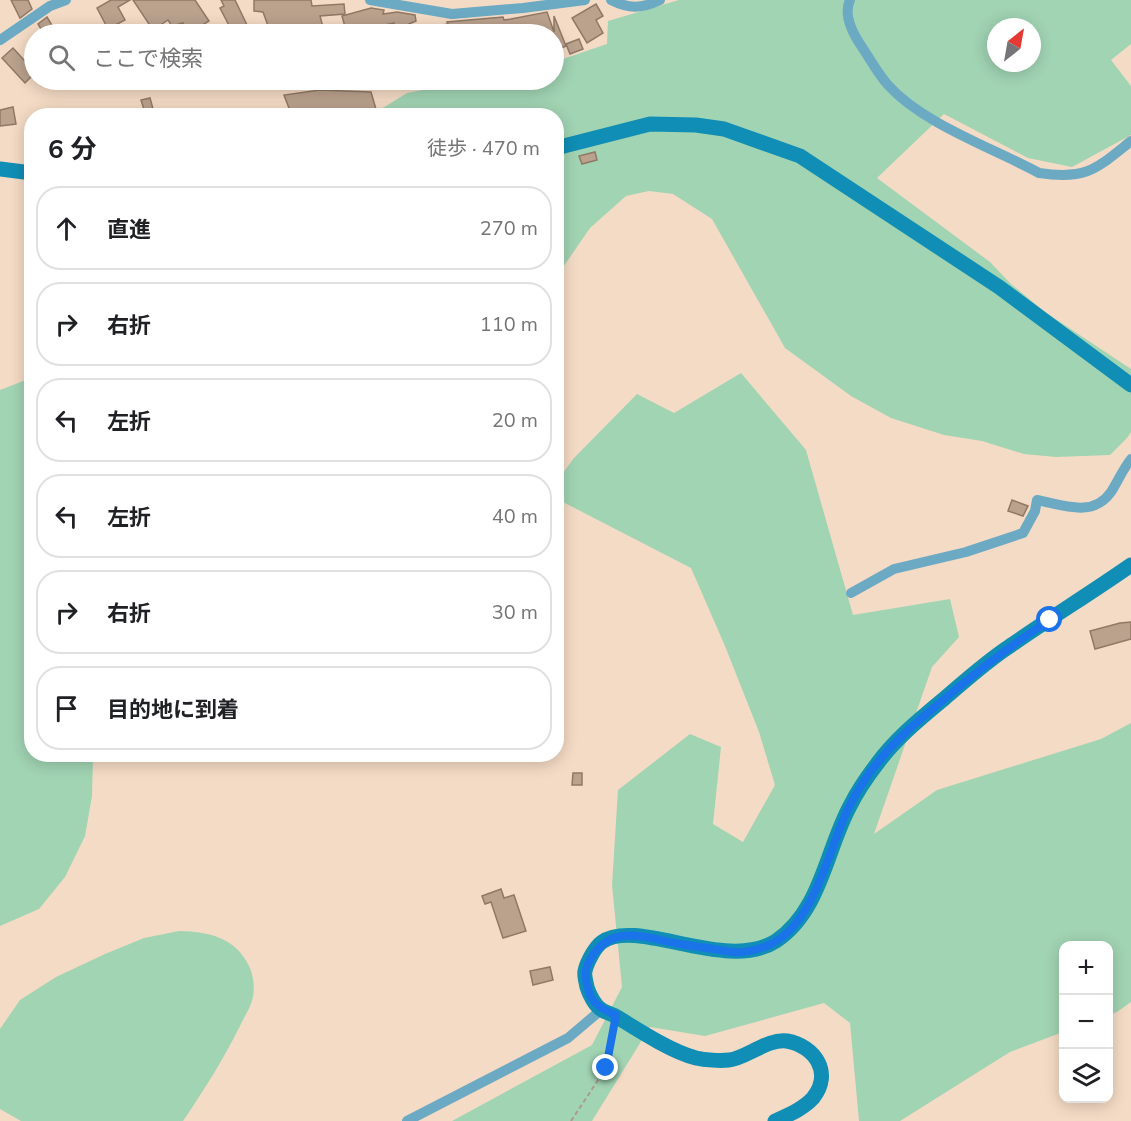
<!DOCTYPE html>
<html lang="ja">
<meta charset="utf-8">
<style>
:root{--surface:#fff;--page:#f6f6f6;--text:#202124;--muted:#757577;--line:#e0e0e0}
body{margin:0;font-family:"Nunito Sans","Noto Sans JP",sans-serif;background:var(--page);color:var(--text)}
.controls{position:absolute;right:18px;bottom:18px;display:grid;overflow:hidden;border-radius:12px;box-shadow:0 3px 15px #0003}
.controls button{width:54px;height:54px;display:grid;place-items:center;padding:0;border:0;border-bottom:2px solid var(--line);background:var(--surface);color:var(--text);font:30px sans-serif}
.compass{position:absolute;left:987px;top:18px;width:54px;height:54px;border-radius:50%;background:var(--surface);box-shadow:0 3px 15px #0003;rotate:31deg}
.stop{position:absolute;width:18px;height:18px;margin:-14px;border:4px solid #1a73e8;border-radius:50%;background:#fff}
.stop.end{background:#1a73e8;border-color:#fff;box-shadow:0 2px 6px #0008}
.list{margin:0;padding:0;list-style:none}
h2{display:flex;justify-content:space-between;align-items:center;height:78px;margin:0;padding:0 24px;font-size:26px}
h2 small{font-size:20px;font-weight:400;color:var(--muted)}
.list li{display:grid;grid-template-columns:39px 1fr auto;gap:18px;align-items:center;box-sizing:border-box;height:84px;margin:0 12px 12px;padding:0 12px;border:2px solid var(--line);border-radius:24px}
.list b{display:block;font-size:22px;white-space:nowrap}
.list em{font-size:20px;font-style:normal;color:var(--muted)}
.icon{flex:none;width:33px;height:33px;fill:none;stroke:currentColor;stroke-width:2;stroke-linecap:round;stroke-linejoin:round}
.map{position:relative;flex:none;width:1131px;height:1121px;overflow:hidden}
.search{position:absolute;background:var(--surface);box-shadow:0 3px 15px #0003;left:24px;top:24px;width:540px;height:66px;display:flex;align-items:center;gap:15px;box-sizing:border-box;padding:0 21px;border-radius:33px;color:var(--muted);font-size:22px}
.panel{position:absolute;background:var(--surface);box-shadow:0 3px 15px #0003;left:24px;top:108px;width:540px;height:654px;border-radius:24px}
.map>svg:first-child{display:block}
</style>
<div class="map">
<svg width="1131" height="1121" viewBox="0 0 1131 1121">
<rect width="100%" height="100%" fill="#f4dbc5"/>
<g fill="#a1d4b3" fill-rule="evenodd">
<path d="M 679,0 L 1131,0 L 1131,44 L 1111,60 L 1131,86 L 1131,135 L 1072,167 L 1028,158 L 944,114 L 877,178 L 990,262 L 1011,284 L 1045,312 L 1131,369 L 1131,432 L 1127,438 L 1110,455 L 1056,457 L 1024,454 L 982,441 L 944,435 L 891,418 L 851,396 L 785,348 L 712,219 L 673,194 L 649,191 L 626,196 L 590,228 L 557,276 L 556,116 L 370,116 L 407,93 L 453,84 L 479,80 L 554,80 L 554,62 L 607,44 L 608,21 ZM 996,27 L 1032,27 L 1032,63 L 996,63 Z"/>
<polygon points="741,373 806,450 853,615 950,599 959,637 932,667 874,834 937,790 1101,739 1131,723 1131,1002 1117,1012 1109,1015 1108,946 1064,946 1063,1032 1010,1052 900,1121 859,1121 850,1023 824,1003 705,1036 650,1027 592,1121 452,1121 592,1045 622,987 612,885 618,790 690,734 721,747 713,824 743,842 775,785 759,732 725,646 691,568 557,499 557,481 574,458 637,394 674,413"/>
<polygon points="31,378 32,754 93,755 92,796 85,836 65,877 39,909 0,926 0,390"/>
<path d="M 179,931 C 209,932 235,937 249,966 C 253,974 255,987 253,997 C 251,1007 244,1017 240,1026 C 223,1060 204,1090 183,1121 L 21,1121 L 0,1109 L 0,1029 L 20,1000 L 56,977 L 105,954 L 144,938 Z"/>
</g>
<g fill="#baa28d" stroke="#907966" stroke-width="1.5">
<polygon points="11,0 28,0 32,9 20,18"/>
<polygon points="111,0 130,0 118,7 125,20 108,29 97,8"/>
<polygon points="133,0 195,0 209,21 204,24 210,34 189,34 183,23 172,26 168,20 153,30"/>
<polygon points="221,0 235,0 247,25 233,33 220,8 224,6"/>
<polygon points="254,0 311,0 312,6 344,4 345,14 320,16 324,31 316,33 271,34 263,12 254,11"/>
<polygon points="596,4 603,16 596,20 603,33 587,43 572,18"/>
<polygon points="371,8 384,10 383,14 397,12 415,15 416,21 395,30 394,23 366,29 368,34 347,34 342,16"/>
<polygon points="547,12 554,32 554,16 566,46 554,51 554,34 414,34 414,30 448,24 447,22 503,17 504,20 511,19"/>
<polygon points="47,17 57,34 44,34 38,24"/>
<polygon points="579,39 583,49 570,54 566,44"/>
<polygon points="13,48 34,71 34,74 25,83 2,58"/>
<polygon points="320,90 371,92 378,116 292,116 284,95"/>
<polygon points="150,98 155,116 146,116 141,100"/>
<polygon points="13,107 16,124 0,126 0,110"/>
<polygon points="595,152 597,160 582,164 579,156"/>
<polygon points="1012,500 1028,506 1023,516 1008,511"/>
<polygon points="1131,622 1131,639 1095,649 1090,631 1120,623"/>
<polygon points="573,773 582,773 582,785 572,785"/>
<polygon points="501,889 504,898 514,895 526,931 503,938 491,902 485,904 482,896"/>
<polygon points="550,967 553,980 533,985 530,971"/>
</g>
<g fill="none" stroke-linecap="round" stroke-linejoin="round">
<polyline stroke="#ad9a89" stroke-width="2" stroke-dasharray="4.5 3" stroke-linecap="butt" points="571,1121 606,1068 613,1030"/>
<g stroke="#6caac4" stroke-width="10">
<polyline points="370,0 452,14 523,8 585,0"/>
<path d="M 611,0 C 629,9 641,9 660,0"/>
<path d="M 850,0 C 843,15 853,34 862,47 C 870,59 878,74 888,85 C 923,124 993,148 1039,173 C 1087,180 1096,169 1131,141"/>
<polyline points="0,40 50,6 66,0"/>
<path d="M 851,593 L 894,569 L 966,552 L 1023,533 L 1035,511 L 1037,500 C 1063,505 1093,518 1111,492 C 1118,481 1123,469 1131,459"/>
<polyline points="407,1121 568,1038 601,1010"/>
</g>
<g stroke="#108eb5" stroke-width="15">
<polyline points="556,148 650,124 696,125 724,129 800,156 999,287 1131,385"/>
<polyline points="0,169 32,173"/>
<path d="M 775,1121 C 788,1115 803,1109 813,1098 C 833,1073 815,1046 787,1041 C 768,1038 745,1059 729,1060 C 720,1061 705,1060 696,1058 C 672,1052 638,1030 617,1017 C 613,1014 606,1013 602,1010 C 595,1006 589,994 587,987 C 586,982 584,975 585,971 C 587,962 595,947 602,942 C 637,917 727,973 776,941 C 821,911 826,850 850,806 C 857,792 867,777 877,764 C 895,739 921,718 945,698 C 966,680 987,661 1010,646 C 1050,618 1091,593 1131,565"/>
</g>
</g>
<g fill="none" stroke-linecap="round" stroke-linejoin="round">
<path stroke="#1a73e8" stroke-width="8" d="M 606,1068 L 616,1015 C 602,1010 591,1003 588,989 C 584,975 585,966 593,955 C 614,923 650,939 680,944 C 693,946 707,948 720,950 C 727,951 736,953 743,952 C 752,951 765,947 773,943 C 816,920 829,847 849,807 C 857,791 868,774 879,761 C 899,736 924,716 948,696 C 981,668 1014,643 1050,620"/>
</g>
</svg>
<div class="controls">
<button>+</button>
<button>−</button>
<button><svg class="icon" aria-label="layers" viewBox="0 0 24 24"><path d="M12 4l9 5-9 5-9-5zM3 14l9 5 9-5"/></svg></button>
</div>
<svg class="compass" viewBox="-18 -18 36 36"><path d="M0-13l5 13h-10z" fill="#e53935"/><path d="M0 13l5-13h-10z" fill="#757577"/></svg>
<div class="stop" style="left:1050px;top:620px"></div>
<div class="stop end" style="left:606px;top:1068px"></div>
<div class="search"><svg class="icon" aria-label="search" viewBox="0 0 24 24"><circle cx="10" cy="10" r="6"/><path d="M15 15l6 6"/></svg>ここで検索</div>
<section class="panel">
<h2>6 分<small>徒歩 · 470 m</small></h2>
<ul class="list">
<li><svg class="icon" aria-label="ahead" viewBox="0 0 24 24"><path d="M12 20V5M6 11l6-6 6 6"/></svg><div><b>直進</b></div><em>270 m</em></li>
<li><svg class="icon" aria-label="right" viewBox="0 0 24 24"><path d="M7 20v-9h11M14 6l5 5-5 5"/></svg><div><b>右折</b></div><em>110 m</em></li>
<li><svg class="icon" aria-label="left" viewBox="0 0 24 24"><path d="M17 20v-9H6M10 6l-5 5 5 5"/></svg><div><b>左折</b></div><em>20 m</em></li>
<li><svg class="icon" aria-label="left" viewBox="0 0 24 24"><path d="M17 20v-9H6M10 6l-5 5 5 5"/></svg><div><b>左折</b></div><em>40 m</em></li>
<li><svg class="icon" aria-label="right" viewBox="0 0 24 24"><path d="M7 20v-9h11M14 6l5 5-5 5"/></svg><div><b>右折</b></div><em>30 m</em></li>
<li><svg class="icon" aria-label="arrive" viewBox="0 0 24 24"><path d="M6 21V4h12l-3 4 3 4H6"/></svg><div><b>目的地に到着</b></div></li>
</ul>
</section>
</div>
